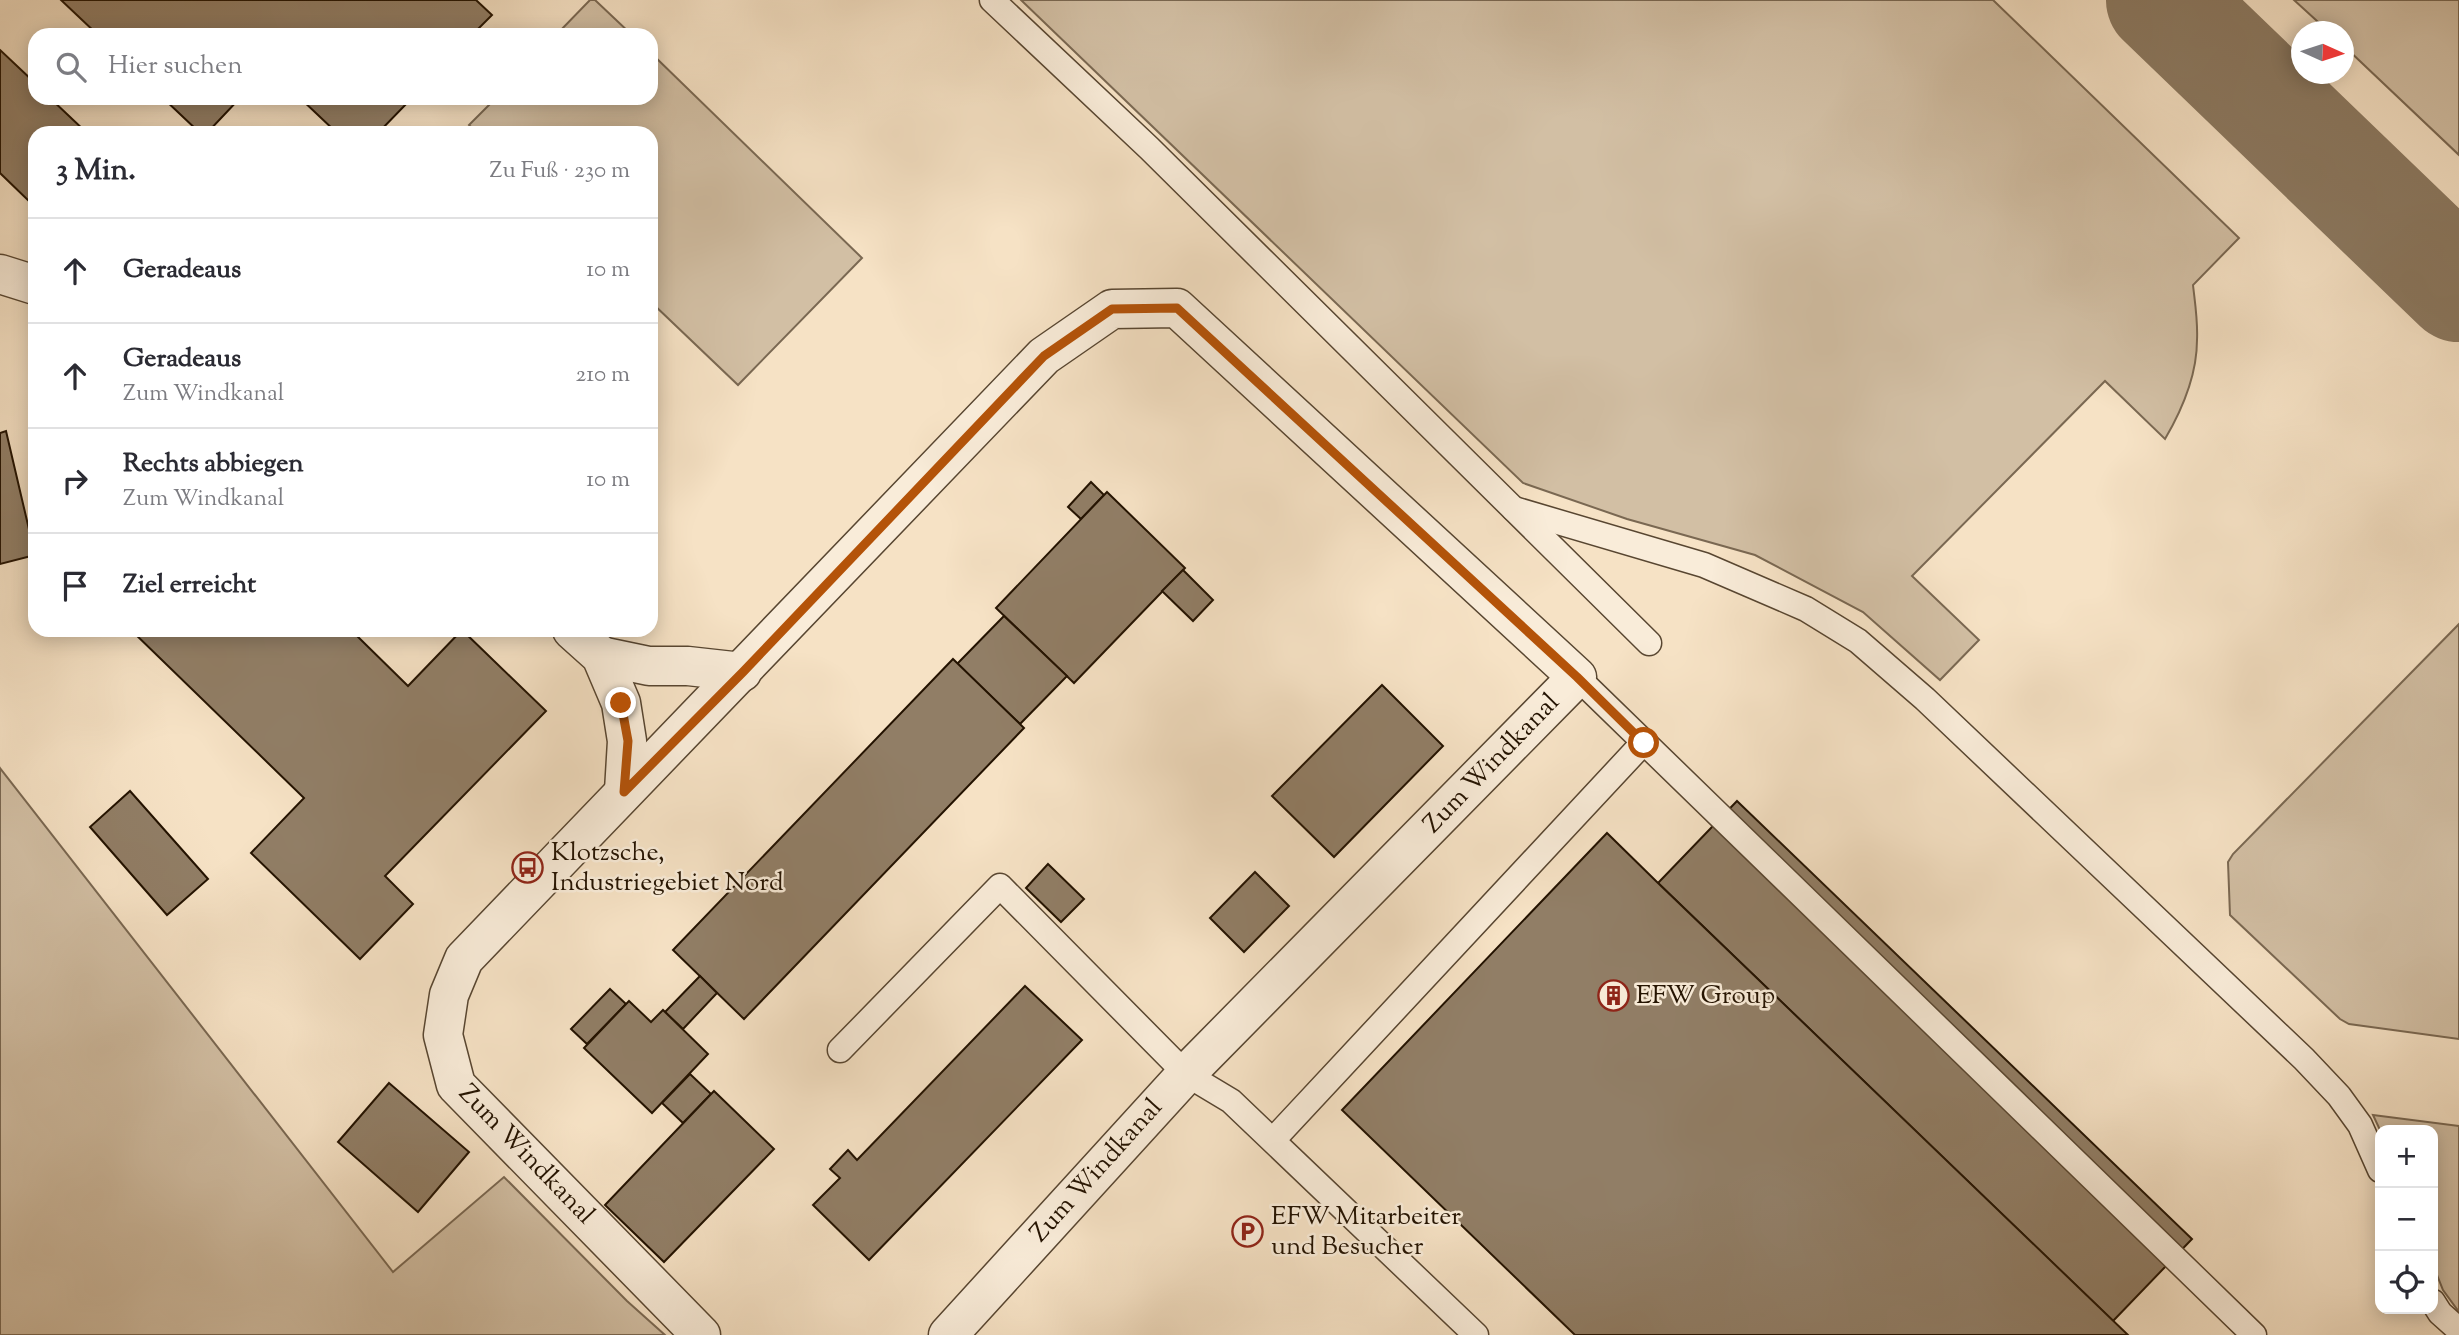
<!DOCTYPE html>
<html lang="de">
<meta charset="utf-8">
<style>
:root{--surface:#fff;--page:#f2f2f3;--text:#2b2b33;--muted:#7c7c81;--line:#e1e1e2}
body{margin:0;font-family:"Sorts Mill Goudy",serif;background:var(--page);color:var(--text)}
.controls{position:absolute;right:21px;bottom:21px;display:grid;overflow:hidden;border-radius:14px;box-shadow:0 4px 18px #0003}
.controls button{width:63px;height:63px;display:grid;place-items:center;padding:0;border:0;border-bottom:2px solid var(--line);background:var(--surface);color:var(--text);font:35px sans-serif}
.compass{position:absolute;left:2291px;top:21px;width:63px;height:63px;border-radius:50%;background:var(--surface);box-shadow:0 4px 18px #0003;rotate:93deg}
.stop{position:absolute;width:21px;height:21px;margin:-16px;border:5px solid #b45309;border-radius:50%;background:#fff}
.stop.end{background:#b45309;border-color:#fff;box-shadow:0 2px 7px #0008}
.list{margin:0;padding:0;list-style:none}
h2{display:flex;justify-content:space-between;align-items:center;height:91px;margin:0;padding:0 28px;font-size:30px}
h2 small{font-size:23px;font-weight:400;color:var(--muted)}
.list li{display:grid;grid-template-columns:46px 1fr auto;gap:21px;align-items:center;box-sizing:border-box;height:105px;padding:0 28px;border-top:2px solid var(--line)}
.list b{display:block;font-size:26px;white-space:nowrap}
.list p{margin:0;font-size:23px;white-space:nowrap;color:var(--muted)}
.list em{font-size:23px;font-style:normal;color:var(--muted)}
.icon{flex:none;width:38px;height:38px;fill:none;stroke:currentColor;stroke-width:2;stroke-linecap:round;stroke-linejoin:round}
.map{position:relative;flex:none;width:2459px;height:1335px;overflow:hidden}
.search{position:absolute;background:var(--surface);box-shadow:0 4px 18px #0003;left:28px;top:28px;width:630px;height:77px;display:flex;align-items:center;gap:18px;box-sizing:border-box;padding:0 24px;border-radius:21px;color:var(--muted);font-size:26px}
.panel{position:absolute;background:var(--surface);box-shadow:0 4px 18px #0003;left:28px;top:126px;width:630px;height:511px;border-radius:21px}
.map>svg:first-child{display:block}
</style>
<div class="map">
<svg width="2459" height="1335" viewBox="0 0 2459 1335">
<rect width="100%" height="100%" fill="#f6e2c5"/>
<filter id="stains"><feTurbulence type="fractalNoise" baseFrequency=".00286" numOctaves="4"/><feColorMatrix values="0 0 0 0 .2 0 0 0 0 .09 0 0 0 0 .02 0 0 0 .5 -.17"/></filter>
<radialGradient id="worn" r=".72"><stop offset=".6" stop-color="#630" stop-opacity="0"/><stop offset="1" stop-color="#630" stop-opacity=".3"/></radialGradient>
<g fill="#d2bfa4" stroke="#7a6852" stroke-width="2">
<polygon points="590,0 595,0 632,35 556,35"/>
<path d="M 1021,0 L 1993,0 L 2239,238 L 2193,285 C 2195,303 2198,321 2197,340 C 2197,374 2182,410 2165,439 L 2105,381 L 1912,576 L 1979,640 L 1940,680 L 1863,612 L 1755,555 L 1627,519 L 1523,483 Z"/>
<polygon points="2294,0 2459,0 2459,155 2344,46 2344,32 2328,31"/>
<polygon points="651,53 862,258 738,385 651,302 651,133 477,133 469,125 496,98 651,98"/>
<polygon points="2459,624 2459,1039 2349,1024 2340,1019 2230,915 2228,862 2233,854"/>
<polygon points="0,768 393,1272 504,1177 627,1301 665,1335 0,1335"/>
<polygon points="2373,1115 2459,1126 2459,1312 2443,1290 2433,1265 2433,1130 2380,1130"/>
</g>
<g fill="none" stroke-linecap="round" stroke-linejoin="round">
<polyline stroke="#8c7a62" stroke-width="112" points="2162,0 2459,286"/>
</g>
<g fill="#917e66" stroke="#231200" stroke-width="2">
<polygon points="61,0 476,0 492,15 472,35 98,35"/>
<polygon points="0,50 35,83 35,98 50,98 87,133 35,133 35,207 0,173"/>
<polygon points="163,98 240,98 207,133 200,133"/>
<polygon points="300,98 412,98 378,133 337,133"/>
<polygon points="6,431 35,555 0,564 0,433"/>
<polygon points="1091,482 1104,495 1081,519 1068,507"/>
<polygon points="1107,492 1185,568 1074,683 996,608"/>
<polygon points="1183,570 1213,600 1193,621 1162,591"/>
<polygon points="1004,616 1067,676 1020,724 957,664"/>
<polygon points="131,630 351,630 408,686 462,630 546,711 385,876 413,904 360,959 251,853 304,798"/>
<polygon points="953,659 1024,728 744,1019 673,950"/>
<polygon points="1382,685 1443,746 1334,857 1272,796"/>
<polygon points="130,791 208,879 167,915 90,827"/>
<polygon points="1737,801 2192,1239 2113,1321 1658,883"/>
<polygon points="1607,833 1658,883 2128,1335 1575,1335 1342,1110"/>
<polygon points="1048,864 1084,899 1061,922 1026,888"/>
<polygon points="1255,872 1289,906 1244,952 1210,918"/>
<polygon points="700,976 717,993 683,1029 665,1012"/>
<polygon points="1025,986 1082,1040 869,1260 813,1205 840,1178 830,1169 848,1150 857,1160"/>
<polygon points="610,989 626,1004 587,1044 571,1029"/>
<polygon points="629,1001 651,1022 663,1010 708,1054 652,1113 584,1048"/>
<polygon points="690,1074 711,1094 683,1123 662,1103"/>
<polygon points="389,1083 469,1152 418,1212 338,1142"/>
<polygon points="714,1091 774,1149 664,1262 605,1205"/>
</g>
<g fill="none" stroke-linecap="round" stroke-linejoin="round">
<defs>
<g id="service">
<polyline points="992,0 1149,148 1649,643"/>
<polyline points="1514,509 1704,565 1806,609 1858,641 1925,699 2304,1059 2339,1096 2360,1125 2380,1170"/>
<polyline points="1577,677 2254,1335"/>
<polyline points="840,1050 1000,886 1186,1074 1231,1101 1476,1335"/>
<polyline points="1273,1140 1644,742"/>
<polyline points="2433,1302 2440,1313 2459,1330"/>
</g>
<g id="minor">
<polyline points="0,274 35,285"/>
<polyline points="572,630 601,656 621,703 627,741 624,791"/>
<polyline points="601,656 649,666 688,666 742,672"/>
<polyline points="701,1335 456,1085 443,1035 449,995 464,959 1044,356 1112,309 1177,308 1577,677 1186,1074 948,1335"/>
</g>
</defs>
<use href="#service" stroke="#584631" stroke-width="27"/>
<use href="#minor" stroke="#584631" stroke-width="41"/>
<use href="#service" stroke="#f9ecd9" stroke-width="24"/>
<use href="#minor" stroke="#f9ecd9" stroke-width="38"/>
</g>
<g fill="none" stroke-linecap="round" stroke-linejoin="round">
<polyline stroke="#b45309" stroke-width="9" points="621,703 628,741 624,792 743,672 1044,356 1112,309 1177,308 1577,677 1644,743"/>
</g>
<defs>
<symbol id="bus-ring" viewBox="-11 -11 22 22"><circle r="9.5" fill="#f9ecd9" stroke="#8f2418" stroke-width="1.5"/><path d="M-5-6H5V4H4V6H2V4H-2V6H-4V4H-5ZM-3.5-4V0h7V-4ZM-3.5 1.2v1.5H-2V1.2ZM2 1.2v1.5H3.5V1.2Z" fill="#8f2418"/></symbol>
<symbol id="building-ring" viewBox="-11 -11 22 22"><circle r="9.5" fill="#f9ecd9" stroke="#8f2418" stroke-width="1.5"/><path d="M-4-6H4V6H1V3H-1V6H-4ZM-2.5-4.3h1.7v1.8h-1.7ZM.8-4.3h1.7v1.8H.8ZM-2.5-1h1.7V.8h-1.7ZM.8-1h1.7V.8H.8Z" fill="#8f2418"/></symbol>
<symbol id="parking-ring" viewBox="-11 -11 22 22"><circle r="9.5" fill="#f9ecd9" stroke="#8f2418" stroke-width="1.5"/><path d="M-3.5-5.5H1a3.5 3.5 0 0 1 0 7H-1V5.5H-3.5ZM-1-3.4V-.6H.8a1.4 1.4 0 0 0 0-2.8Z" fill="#8f2418"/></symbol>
</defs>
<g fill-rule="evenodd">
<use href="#bus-ring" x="510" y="850" width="35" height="35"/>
<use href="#building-ring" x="1596" y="978" width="35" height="35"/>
<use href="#parking-ring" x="1230" y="1214" width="35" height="35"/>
</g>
<g text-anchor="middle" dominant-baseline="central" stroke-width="5" stroke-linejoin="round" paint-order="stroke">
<g font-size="26" fill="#231200" stroke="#f9ecd9">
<text transform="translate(1492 764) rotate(-46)">Zum Windkanal</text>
<text transform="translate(526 1155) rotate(46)">Zum Windkanal</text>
<text transform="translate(1097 1171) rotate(-48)">Zum Windkanal</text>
</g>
<g font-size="26" fill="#231200" stroke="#f9ecd9" text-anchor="start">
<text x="551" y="853">Klotzsche,<tspan x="551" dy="30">Industriegebiet Nord</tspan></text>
<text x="1636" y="996">EFW Group</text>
<text x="1271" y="1217">EFW Mitarbeiter<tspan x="1271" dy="30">und Besucher</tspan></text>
</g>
</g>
<rect width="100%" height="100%" filter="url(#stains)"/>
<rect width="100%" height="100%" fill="url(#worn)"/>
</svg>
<div class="controls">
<button>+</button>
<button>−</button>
<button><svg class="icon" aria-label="locate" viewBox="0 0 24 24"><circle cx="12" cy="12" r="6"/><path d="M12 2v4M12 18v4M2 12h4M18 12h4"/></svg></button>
</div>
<svg class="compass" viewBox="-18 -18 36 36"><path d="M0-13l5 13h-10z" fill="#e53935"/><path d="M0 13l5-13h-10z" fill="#7c7c81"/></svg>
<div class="stop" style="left:1644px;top:743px"></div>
<div class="stop end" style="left:621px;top:703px"></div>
<div class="search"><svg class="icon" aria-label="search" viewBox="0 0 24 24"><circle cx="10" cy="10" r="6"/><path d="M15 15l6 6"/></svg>Hier suchen</div>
<section class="panel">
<h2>3 Min.<small>Zu Fuß · 230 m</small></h2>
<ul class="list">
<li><svg class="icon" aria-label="ahead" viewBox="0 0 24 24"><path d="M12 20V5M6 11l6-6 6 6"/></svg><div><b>Geradeaus</b></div><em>10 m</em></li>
<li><svg class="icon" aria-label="ahead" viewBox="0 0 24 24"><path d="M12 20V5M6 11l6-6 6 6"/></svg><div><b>Geradeaus</b><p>Zum Windkanal</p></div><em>210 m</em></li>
<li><svg class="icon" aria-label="right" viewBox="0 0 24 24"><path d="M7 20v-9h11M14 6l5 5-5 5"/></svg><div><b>Rechts abbiegen</b><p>Zum Windkanal</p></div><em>10 m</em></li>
<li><svg class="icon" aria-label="arrive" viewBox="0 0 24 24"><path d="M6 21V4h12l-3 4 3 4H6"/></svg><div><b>Ziel erreicht</b></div></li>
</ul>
</section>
</div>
